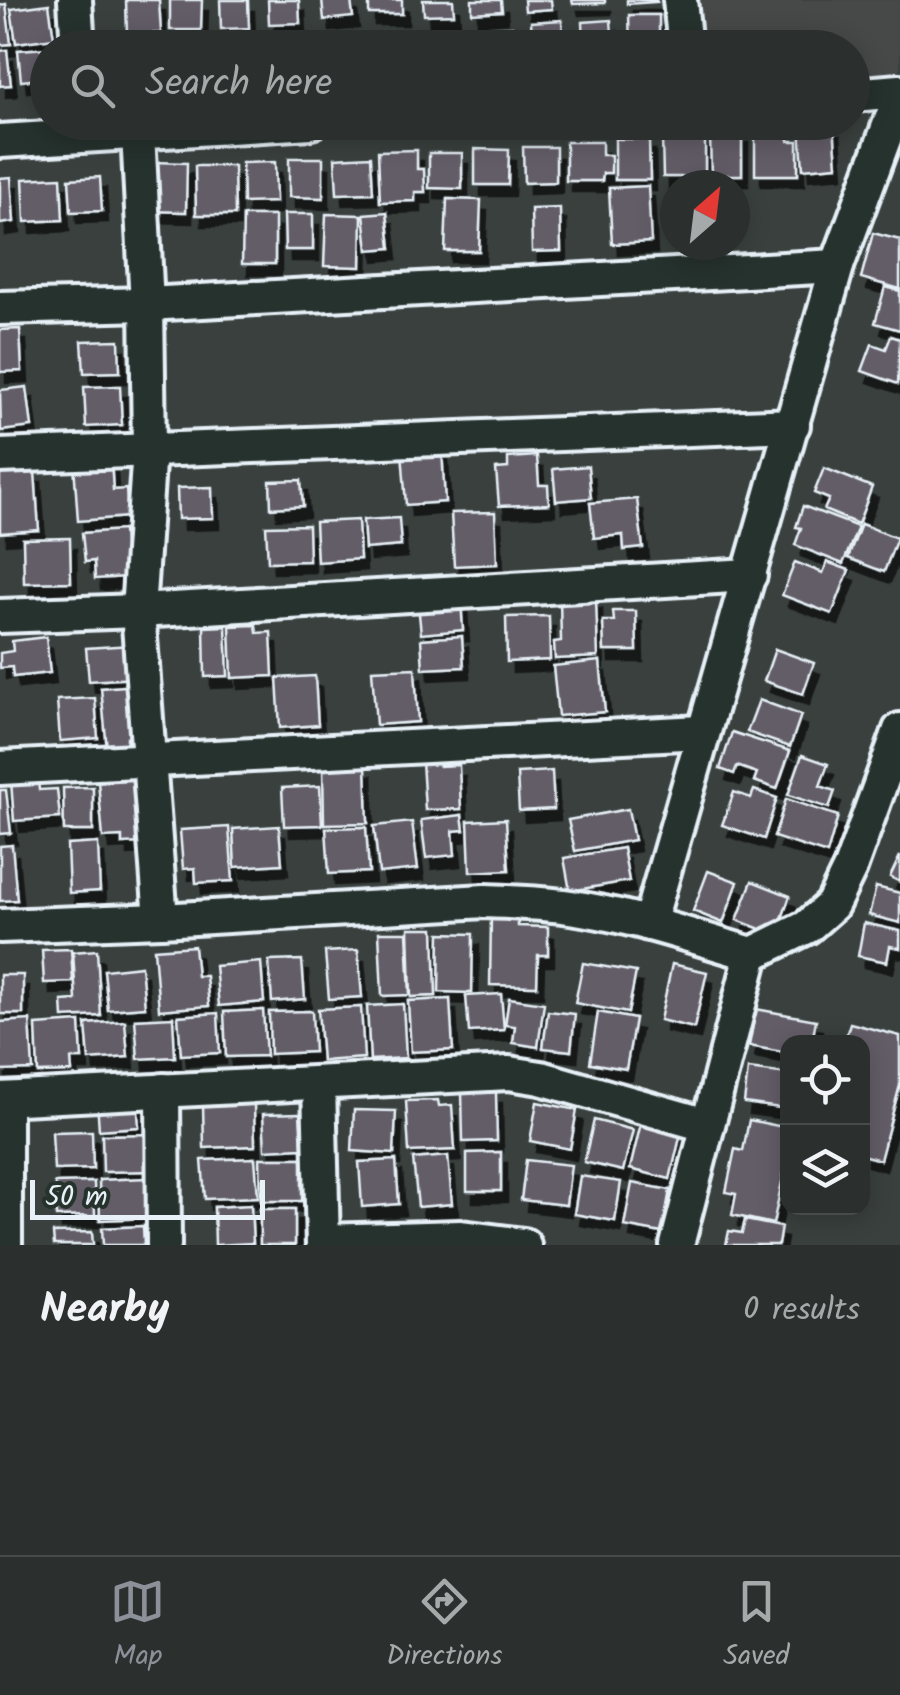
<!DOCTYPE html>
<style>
:root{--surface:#2b302e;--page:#373c3a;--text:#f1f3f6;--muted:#a6a9aa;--line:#474b4a;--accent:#8c9099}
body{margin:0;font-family:Kalam,sans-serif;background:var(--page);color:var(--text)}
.controls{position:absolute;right:30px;bottom:30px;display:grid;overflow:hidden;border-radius:20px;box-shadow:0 5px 25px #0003}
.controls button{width:90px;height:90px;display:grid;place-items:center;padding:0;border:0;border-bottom:2px solid var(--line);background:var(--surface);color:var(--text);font:50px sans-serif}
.compass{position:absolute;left:660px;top:170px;width:90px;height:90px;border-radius:50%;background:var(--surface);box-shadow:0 5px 25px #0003;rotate:28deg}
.scale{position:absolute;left:30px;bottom:25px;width:235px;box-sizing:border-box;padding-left:10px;border:5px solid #e8f1f8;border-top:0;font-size:28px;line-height:35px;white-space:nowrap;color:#e8f1f8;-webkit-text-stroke:8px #26332d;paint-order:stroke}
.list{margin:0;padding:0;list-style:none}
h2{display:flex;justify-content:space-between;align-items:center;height:130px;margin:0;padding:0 40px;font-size:42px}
h2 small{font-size:32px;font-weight:400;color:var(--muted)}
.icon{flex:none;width:55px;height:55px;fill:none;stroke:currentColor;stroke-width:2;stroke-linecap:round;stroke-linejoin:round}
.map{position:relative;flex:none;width:900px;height:1245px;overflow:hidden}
.search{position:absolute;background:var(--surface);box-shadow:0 5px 25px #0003;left:30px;right:30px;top:30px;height:110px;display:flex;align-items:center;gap:25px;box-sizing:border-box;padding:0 35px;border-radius:55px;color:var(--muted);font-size:38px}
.sheet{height:310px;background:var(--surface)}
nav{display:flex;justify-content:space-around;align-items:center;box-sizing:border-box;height:140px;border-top:2px solid var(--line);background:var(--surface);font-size:28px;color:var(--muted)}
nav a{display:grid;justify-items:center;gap:5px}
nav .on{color:var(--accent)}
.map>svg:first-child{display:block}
</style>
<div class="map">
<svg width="900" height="1245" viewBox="0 0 900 1245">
<defs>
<filter id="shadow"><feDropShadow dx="6" dy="11" stdDeviation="0" flood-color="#0009"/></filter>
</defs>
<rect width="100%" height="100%" fill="#39403e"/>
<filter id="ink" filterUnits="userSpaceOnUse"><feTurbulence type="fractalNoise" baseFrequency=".01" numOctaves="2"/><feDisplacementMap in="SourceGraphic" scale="20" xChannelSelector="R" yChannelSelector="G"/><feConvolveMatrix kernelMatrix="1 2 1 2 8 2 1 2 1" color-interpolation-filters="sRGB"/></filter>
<g filter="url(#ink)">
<polygon fill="#46494a" points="696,0 900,0 900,74 853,77 852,48 700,47"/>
<g fill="#645d67" stroke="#e8f1f8" stroke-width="2.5" filter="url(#shadow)">
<polygon points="126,0 159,0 161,33 127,34"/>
<polygon points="170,0 202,0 201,30 170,30"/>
<polygon points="220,0 248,0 249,28 221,29"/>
<polygon points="268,0 299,0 300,23 269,24"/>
<polygon points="322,0 351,0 353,17 324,20"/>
<rect x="369" y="0" width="33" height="14"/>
<polygon points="423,0 453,0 454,14 424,15"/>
<polygon points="472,0 501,0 502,11 472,13"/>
<polygon points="524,0 551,0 552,9 525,11"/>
<polygon points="572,0 605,0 605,3 573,4"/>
<polygon points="627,0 656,0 657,2 627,4"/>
<polygon points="6,4 11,44 0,45 0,5"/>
<polygon points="49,4 54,38 16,43 11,9"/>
<polygon points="629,15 659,15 659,48 630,48"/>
<polygon points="562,20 564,48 533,48 531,22"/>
<polygon points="611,20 613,48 584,48 583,22"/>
<polygon points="512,26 514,48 484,48 482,28"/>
<polygon points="463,32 463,48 436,48 435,34"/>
<polygon points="383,33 411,33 412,48 383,48"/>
<polygon points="361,36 361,48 332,48 332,37"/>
<polygon points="309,40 310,48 280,48 280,41"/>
<polygon points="48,48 48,78 21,81 18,50"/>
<polygon points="7,50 11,85 0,86 0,51"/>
<polygon points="834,125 837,166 803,169 800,127"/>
<polygon points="742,132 742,175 711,175 710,133"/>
<polygon points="755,134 789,134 789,141 798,141 798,175 755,175"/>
<polygon points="662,137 705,137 705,177 663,177"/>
<polygon points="615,139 649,139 650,180 615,180"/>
<polygon points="566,142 602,142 602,155 611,155 611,173 603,173 602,181 566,181"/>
<polygon points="523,147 556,147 556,182 524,183"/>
<polygon points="475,149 509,150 508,185 475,185"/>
<polygon points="417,150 417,169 424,169 425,192 415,192 415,201 380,202 378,151"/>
<polygon points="429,153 462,153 462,189 429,188"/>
<polygon points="371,156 373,193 337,194 335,158"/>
<polygon points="289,158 323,158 323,198 289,197"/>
<polygon points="152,162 187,163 186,212 143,211"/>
<polygon points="275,162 276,202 243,203 242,163"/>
<polygon points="195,166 234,166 235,215 196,215"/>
<polygon points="11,177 14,222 0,224 0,178"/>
<polygon points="61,177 63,220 25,222 23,179"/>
<polygon points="100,177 102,211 71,212 69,179"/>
<polygon points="648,186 651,242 612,244 609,188"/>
<polygon points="447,199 481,200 479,251 445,251"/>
<polygon points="560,208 561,251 532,252 531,209"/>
<polygon points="387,212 391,248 368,250 364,214"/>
<polygon points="284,214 313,214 313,250 285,250"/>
<polygon points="326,214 362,215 361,267 324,266"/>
<polygon points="243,216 275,216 275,264 242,264"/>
<polygon points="873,233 900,240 900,289 861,278"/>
<polygon points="885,287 900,291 900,330 875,323"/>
<polygon points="20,329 22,371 0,372 0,330"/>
<polygon points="891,336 900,339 898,384 862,371 872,344 886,349"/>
<polygon points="119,340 120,372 84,373 82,341"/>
<polygon points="120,386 122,425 86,427 84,387"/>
<polygon points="27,387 32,427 1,431 0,390"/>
<polygon points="442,449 445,502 406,505 402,452"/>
<polygon points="537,456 539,485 548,485 549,504 499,506 496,469 508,468 508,458"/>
<polygon points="111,461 113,490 126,489 128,517 78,521 74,464"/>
<polygon points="588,466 591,498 556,501 553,469"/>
<polygon points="824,468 872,487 858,524 824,510 829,499 814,493"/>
<polygon points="35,471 39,530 0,533 0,474"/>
<polygon points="301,480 303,506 271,508 270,481"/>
<polygon points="212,487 213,518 178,519 177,488"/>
<polygon points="637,499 643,548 624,550 623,535 594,538 590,503"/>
<polygon points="803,506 858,527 843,564 795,545 801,528 796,527"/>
<polygon points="495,512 497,564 454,566 451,513"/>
<polygon points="399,518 401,546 365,549 363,520"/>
<polygon points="358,520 360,559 317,562 315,522"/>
<polygon points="861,524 897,538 884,572 848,558"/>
<polygon points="308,525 309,561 268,562 266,526"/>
<polygon points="123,530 126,577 95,579 94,561 85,562 82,533"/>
<polygon points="70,538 71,582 24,583 23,539"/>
<polygon points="795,562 823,573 827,562 849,570 832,614 782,595"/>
<polygon points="596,598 598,657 555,659 554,642 561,641 560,599"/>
<polygon points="461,600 463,630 421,634 418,604"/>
<polygon points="613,611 636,611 637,651 604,651 603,621 614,621"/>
<polygon points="549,616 550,660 507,662 506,617"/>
<polygon points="256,625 257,633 271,632 273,676 232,678 230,626"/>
<polygon points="226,626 228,676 205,677 204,627"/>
<polygon points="462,636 464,667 423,669 421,639"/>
<polygon points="46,637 50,673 13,677 12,667 0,668 0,653 13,651 12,641"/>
<polygon points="131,645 134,678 89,681 86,648"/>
<polygon points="775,649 814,663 803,694 764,681"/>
<polygon points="600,661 605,712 558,716 553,666"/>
<polygon points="415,668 418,722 376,725 372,670"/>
<polygon points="315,676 318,725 280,728 277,678"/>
<polygon points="136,685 141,736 127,737 127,746 107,749 101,688"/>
<polygon points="95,698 98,738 60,741 57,700"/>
<polygon points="759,700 801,715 790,747 747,732"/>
<polygon points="732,732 790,751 777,789 754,781 757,773 737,766 734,774 720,769"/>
<polygon points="802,755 828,764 820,786 835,791 829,808 788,795"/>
<polygon points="439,760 440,766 459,765 461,809 425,810 422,761"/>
<polygon points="366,765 368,823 324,824 323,767"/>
<polygon points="552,771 554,809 519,811 517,773"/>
<polygon points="146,778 143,843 122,844 122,837 103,838 98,781"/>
<polygon points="38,780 39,790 57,789 60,818 14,821 11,781"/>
<polygon points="320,786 322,825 284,826 282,788"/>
<polygon points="93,787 93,831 64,831 63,788"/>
<polygon points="0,790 6,790 11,833 0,834"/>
<polygon points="754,790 777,798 764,839 722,825 734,792 751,798"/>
<polygon points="786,799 838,816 827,854 774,837"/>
<polygon points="628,809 634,840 575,851 568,820"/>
<polygon points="462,815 464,830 453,831 455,855 426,858 421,820"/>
<polygon points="506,819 509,870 470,872 468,821"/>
<polygon points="412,822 418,869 379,873 374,826"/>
<polygon points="279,826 282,864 235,867 233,829"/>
<polygon points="229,827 233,881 196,883 195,868 183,869 180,830"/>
<polygon points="366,827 369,872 329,874 326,828"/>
<polygon points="98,843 100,891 69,893 67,845"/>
<polygon points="12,845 17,900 0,901 0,846"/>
<polygon points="623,848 629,881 570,891 564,858"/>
<polygon points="900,856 900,882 890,877"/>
<polygon points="708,871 738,882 723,923 693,911"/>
<polygon points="752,881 790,896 776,935 737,920"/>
<polygon points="876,887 900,893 900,923 869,915"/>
<polygon points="491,915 518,916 518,926 548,927 548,955 538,955 537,986 490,985"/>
<polygon points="864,923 900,931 900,948 890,946 887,962 858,956"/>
<polygon points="409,928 434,928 436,996 411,997"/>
<polygon points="379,932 407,932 410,995 382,996"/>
<polygon points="440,933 473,934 472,993 439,992"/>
<polygon points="194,946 197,976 206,976 209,1006 159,1010 154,949"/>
<polygon points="71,949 73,982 44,983 42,950"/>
<polygon points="97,950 101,1016 63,1018 62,1001 76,1000 73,952"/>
<polygon points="358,950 362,997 329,999 325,952"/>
<polygon points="302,960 305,999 272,1002 269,961"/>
<polygon points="261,962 264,1002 219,1006 215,966"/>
<polygon points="583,963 636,972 628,1013 575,1003"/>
<polygon points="672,964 707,972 694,1028 660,1020"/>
<polygon points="141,966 145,1007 108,1010 104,970"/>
<rect x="0" y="975" width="23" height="39"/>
<polygon points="501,994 504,1030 469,1032 466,996"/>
<polygon points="509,998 544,1003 538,1047 513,1043 515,1026 505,1025"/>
<polygon points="450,999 453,1050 411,1052 408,1001"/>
<polygon points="403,1004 406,1058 370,1060 367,1006"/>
<polygon points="361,1007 364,1058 322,1061 318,1009"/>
<polygon points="756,1009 816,1020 812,1042 788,1042 788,1053 749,1046"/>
<polygon points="263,1010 266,1056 226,1057 224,1012"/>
<polygon points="312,1011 314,1052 270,1054 269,1012"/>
<polygon points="548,1011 575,1014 571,1051 543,1048"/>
<polygon points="598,1012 635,1019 626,1069 590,1063"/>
<polygon points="218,1013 220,1053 181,1055 178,1016"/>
<polygon points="173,1017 175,1057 138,1059 135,1019"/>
<polygon points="30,1020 33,1070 0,1071 0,1022"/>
<polygon points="125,1021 128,1057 89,1060 86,1024"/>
<polygon points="80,1022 82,1059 71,1059 72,1072 38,1073 36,1025"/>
<polygon points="850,1023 900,1036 900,1085 880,1160 862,1155 862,1042 844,1042"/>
<polygon points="748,1069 788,1074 788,1109 744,1103"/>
<polygon points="462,1092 496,1092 497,1141 463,1142"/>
<polygon points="137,1098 139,1127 99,1130 97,1101"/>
<polygon points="438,1100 439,1106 452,1105 455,1150 409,1152 406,1101"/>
<polygon points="537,1102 577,1110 570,1149 530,1141"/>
<polygon points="254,1104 255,1146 204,1148 203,1105"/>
<polygon points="354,1110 396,1111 394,1154 352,1151"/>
<polygon points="300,1113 302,1148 265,1150 263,1114"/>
<polygon points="594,1120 633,1130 623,1171 584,1162"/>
<polygon points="749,1120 788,1128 788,1154 773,1224 732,1215 736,1194 726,1192 735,1149 743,1151"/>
<polygon points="641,1123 681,1133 670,1179 630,1169"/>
<polygon points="92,1131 93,1169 54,1170 52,1132"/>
<polygon points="157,1134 159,1171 103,1172 102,1135"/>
<polygon points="501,1152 501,1191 467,1191 467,1153"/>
<polygon points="448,1156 452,1204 418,1207 413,1159"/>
<polygon points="255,1158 258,1197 205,1199 202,1160"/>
<polygon points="260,1158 302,1158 302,1201 261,1201"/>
<polygon points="396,1160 399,1204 362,1207 359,1162"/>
<polygon points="526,1160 571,1165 566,1205 521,1200"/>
<polygon points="580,1176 621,1182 615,1221 574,1214"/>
<polygon points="147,1178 149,1218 100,1220 99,1180"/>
<polygon points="94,1182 95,1216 56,1217 55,1183"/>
<polygon points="632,1183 670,1190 662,1233 624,1226"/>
<polygon points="251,1205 253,1243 215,1245 214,1207"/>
<rect x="260" y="1209" width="35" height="36"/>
<polygon points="745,1220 781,1227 778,1245 726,1245 729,1231 742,1233"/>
<polygon points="143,1226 144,1245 103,1245 102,1228"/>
<polygon points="92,1232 93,1245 54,1245 53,1233"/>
</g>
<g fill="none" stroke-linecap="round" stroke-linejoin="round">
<defs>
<g id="minor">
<polyline points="75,0 78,48"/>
<polyline points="680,0 685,48"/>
<polyline points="852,95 900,91"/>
<polyline points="138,133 147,304 149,449 138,611 161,920"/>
<polyline points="0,141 311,122"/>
<polyline points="0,308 147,304 837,266"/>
<polyline points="0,456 793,425"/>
<polyline points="0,616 138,611 750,575"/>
<polyline points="0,768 702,732"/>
<polyline points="649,924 837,266 900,96"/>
<path d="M 0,926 L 161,920 L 485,901 C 511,902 537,903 563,906 C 627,914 690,936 752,954 L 807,927 L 832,905 L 850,868 L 900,730"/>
<polyline points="319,1084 323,1245"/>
<polyline points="163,1090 164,1245"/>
<polyline points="0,1099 509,1073 541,1078 706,1125"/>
<polyline points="5,1099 5,1245"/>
<polyline points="323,1241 461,1237 524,1245"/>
<polyline points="677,1245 752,954"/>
</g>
</defs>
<use href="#minor" stroke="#e8f1f8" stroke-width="40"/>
<use href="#minor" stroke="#26332d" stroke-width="32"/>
</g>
</g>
</svg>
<div class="controls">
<button><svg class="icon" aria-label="locate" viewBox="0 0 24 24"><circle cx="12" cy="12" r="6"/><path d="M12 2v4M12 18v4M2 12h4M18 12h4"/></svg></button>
<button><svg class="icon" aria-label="layers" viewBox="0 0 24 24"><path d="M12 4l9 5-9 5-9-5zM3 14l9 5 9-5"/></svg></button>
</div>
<svg class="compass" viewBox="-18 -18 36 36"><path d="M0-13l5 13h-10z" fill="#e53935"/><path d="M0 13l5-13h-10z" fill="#a6a9aa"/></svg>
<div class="scale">50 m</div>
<div class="search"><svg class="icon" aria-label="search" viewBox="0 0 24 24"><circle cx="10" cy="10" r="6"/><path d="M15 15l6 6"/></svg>Search here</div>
</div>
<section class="sheet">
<h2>Nearby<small>0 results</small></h2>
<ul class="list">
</ul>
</section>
<nav>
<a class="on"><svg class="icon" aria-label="map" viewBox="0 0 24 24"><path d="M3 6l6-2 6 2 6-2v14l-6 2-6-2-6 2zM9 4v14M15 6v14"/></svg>Map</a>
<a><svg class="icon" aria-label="directions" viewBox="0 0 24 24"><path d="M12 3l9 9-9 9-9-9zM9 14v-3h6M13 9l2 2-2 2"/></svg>Directions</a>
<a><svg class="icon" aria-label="saved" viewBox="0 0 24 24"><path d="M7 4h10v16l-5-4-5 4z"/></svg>Saved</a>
</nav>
